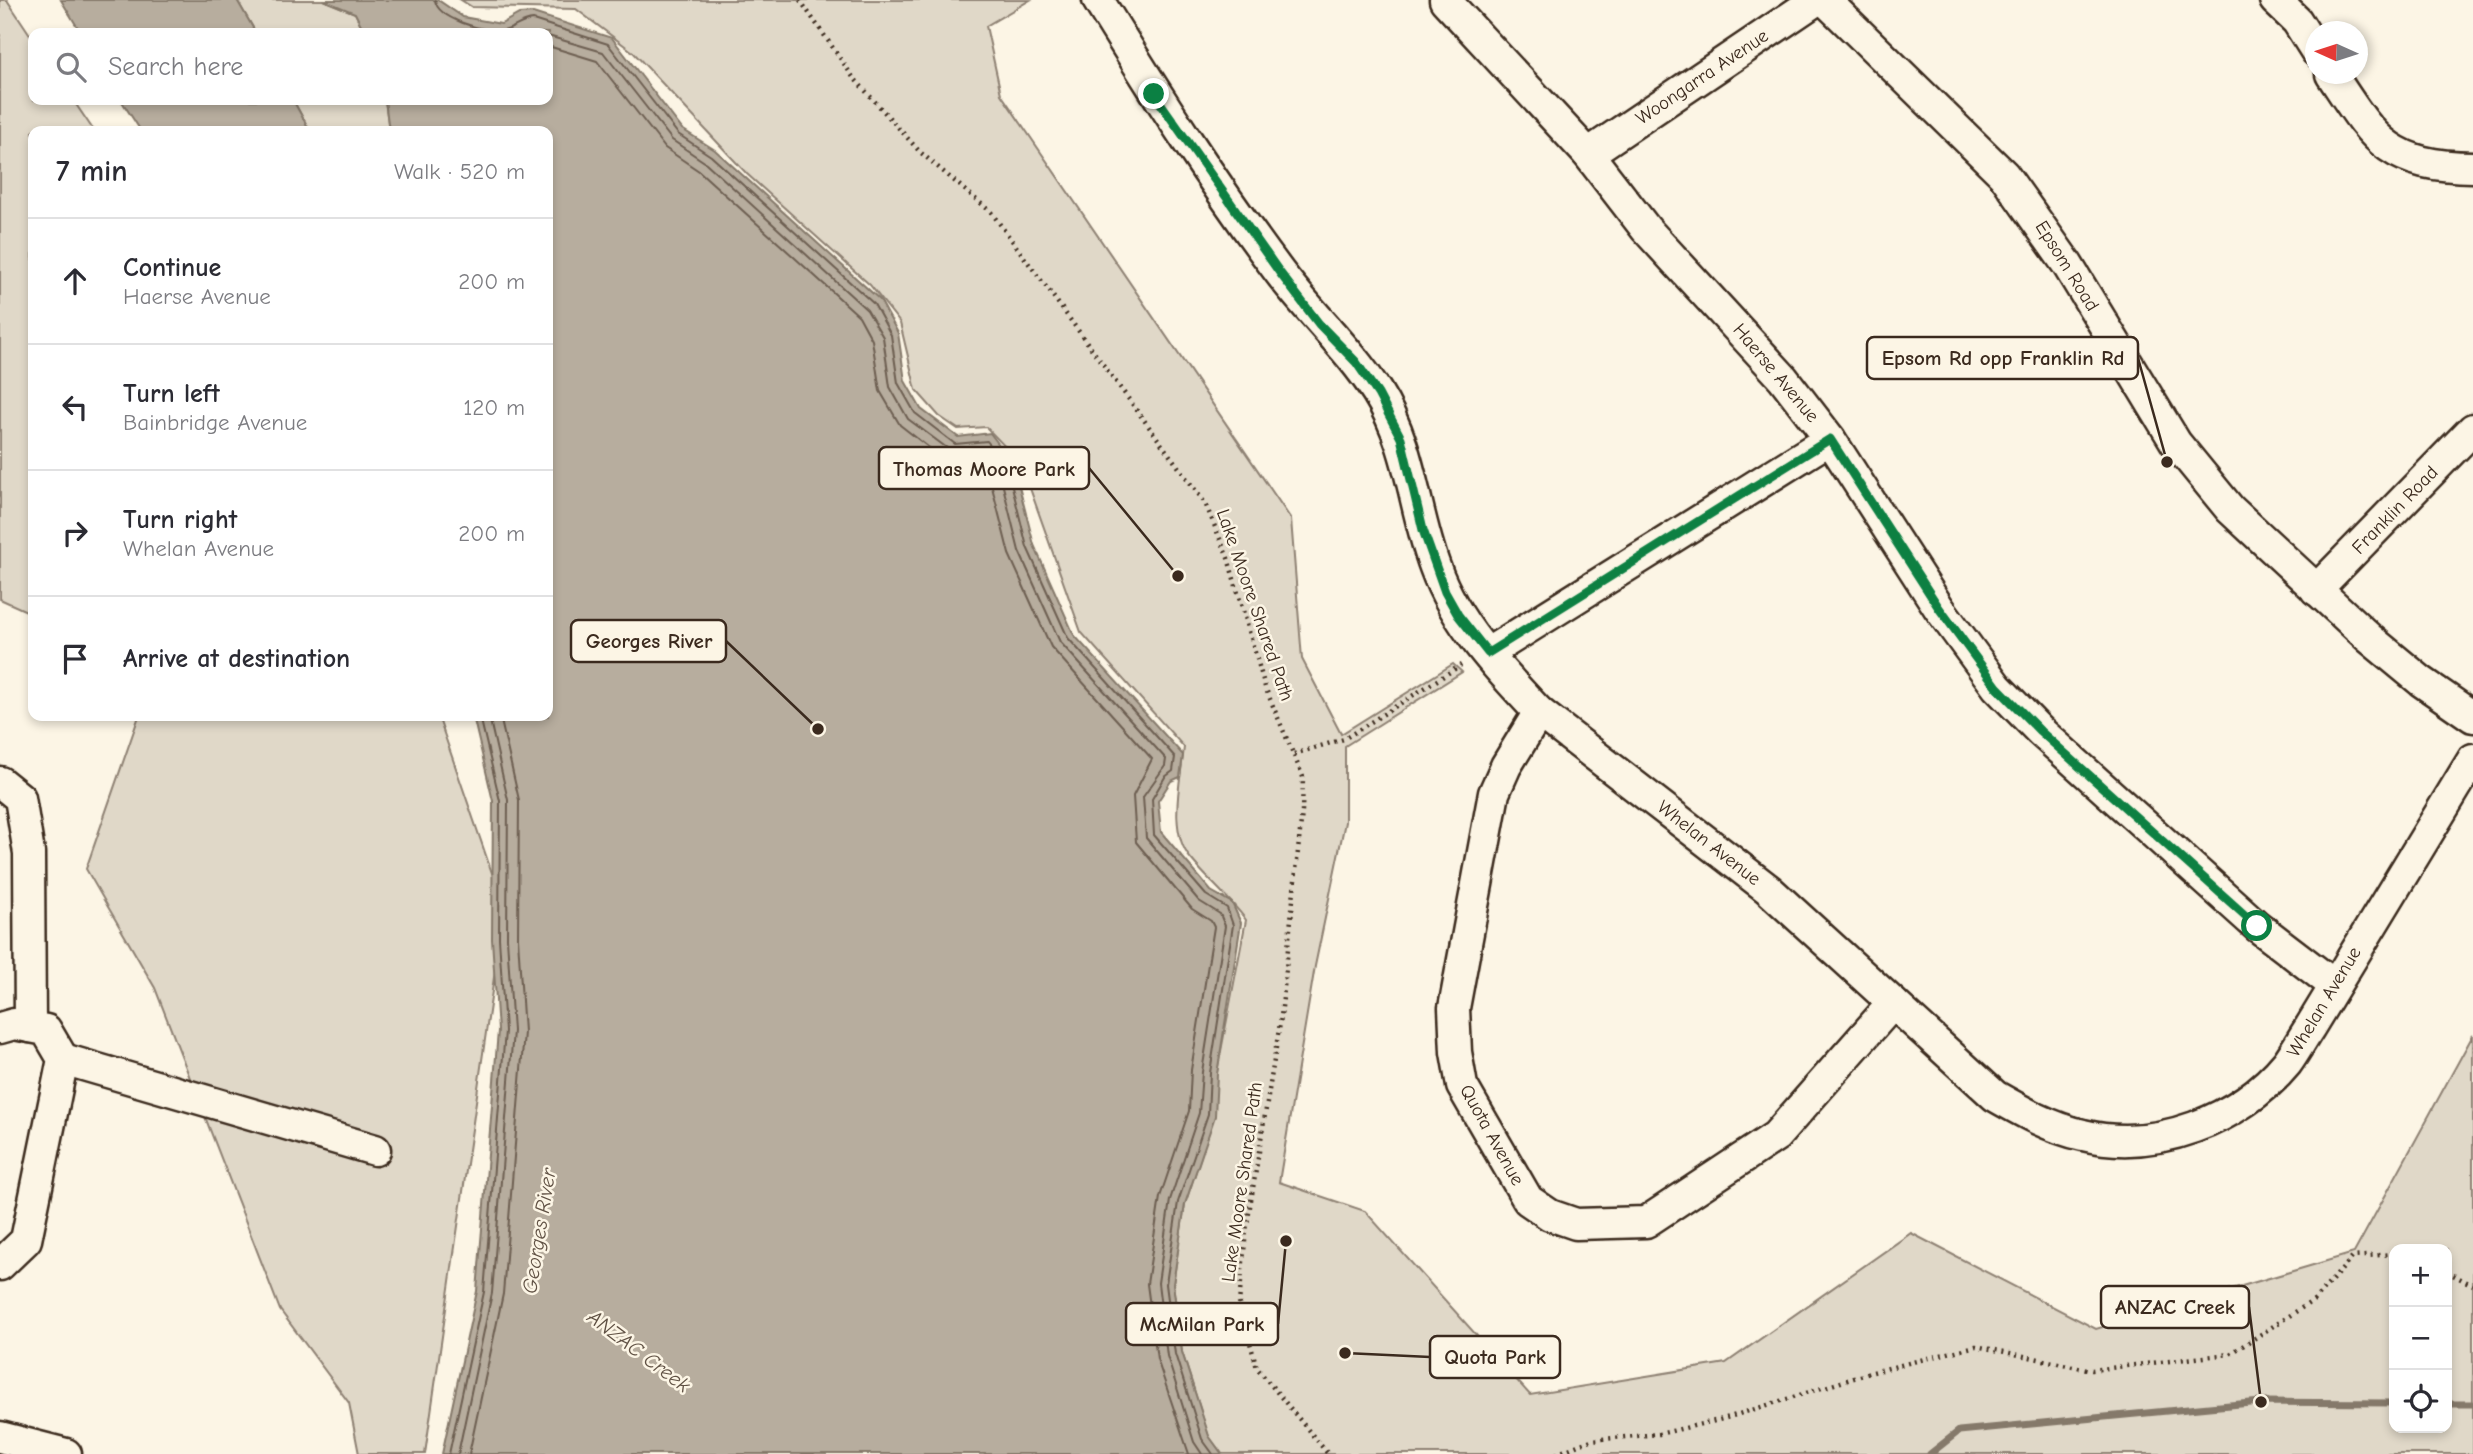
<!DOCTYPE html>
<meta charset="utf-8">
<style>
:root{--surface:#fff;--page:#f7f7f7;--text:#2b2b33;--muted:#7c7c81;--line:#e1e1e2}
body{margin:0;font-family:"Comic Neue",sans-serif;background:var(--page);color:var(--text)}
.controls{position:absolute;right:21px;bottom:21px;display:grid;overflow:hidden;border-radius:14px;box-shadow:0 4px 10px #0003}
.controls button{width:63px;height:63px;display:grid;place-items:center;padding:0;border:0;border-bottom:2px solid var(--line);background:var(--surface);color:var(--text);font:35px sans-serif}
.compass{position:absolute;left:2305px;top:21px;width:63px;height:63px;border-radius:50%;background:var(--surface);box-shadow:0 4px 10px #0003;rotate:273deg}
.stop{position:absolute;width:21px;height:21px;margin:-16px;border:5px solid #0b8043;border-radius:50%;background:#fff}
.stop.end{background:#0b8043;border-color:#fff;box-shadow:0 2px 7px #0008}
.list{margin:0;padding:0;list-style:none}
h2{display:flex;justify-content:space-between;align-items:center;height:91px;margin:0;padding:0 28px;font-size:30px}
h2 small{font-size:23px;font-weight:400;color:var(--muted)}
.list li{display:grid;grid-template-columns:46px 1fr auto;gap:21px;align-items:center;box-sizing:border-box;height:126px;padding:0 28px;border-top:2px solid var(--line)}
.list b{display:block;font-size:26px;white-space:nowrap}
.list p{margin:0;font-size:23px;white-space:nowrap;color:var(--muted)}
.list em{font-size:23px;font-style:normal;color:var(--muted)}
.icon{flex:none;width:38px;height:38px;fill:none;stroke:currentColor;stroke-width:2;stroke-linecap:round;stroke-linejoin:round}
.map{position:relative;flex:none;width:2473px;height:1454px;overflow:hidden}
.search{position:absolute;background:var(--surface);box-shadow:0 4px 10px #0003;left:28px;top:28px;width:525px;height:77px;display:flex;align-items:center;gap:18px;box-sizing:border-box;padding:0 24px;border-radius:14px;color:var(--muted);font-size:26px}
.panel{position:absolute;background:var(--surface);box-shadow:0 4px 10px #0003;left:28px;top:126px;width:525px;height:595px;border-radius:14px}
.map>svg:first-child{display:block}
</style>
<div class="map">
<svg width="2473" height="1454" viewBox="0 0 2473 1454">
<rect width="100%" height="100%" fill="#fcf5e5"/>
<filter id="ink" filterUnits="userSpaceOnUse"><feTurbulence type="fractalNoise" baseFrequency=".0143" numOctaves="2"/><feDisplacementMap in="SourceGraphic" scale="14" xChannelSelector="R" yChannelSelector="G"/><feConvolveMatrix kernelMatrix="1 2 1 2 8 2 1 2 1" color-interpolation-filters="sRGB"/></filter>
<g filter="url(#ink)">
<g fill="#e0d8c8" stroke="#8e8173" stroke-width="2" fill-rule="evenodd">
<polygon points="0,0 7,0 33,39 33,100 73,100 94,131 33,131 33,614 0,599"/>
<polygon points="237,0 323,0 355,13 365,33 256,33"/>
<path d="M 461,0 L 1030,0 L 986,26 L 1001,94 L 1291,519 L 1302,659 L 1341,734 L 1453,664 L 1462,672 L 1345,746 L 1345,822 L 1315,966 L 1279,1182 L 1365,1211 L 1530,1395 L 1726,1363 L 1911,1233 L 2096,1329 L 2354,1253 L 2473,1035 L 2473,1454 L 1222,1454 L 1209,1437 L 1182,1352 L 1173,1284 L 1185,1204 L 1201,1156 L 1246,920 C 1229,897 1208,880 1191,859 C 1167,831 1181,780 1184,747 L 1081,632 L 1021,463 L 986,427 L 958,429 L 939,416 L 916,390 L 900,323 L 870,285 L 747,174 L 633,52 L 576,9 L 472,7 ZM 2394,1249 L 2447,1249 L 2447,1428 L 2394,1428 Z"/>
<polygon points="293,100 385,100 389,131 310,131"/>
<polygon points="139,716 438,716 504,908 425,1454 359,1454 349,1403 280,1310 155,988 86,869"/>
</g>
<g fill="#b7ad9e" stroke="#85796b" stroke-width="2">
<polygon points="61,0 237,0 256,33 81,33"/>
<polygon points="323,0 438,0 463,17 501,24 519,14 533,13 612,38 682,129 715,150 880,300 898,333 905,381 921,409 958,437 990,433 1013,463 1034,545 1074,635 1183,755 1180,777 1171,781 1158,801 1161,832 1211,891 1232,903 1241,923 1217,1074 1215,1116 1185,1204 1173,1284 1182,1352 1209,1436 1222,1454 442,1454 477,1291 498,1031 492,939 493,801 473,716 548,716 548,131 389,131 385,100 548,100 548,33 365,33 355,13"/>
<polygon points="121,100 293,100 310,131 141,131"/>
</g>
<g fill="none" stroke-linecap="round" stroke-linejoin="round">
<g stroke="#6d5e51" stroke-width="2">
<path d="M 435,0 C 437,19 485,32 502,31 C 513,30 520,21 533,20 L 608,44 L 678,134 L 711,156 L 874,304 L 891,335 L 898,383 L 915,413 L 955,444 L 987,441 L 1007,466 L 1027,547 L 1068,638 L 1175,757 L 1173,771 L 1165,777 L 1152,799 L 1154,835 L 1206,895 L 1227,908 L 1233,925 L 1210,1073 L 1208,1114 L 1178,1202 L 1166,1284 L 1175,1354 L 1202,1439 L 1213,1454"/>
<polyline points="548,36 603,52 672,140 706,163 867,310 883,337 890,387 908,419 951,451 983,451 999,470 1019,551 1060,642 1166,759 1165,766 1143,797 1146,838 1199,901 1220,914 1225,926 1202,1072 1199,1113 1170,1200 1158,1283 1167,1356 1194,1442 1202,1454"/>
<polyline points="548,46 597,61 665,148 699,171 859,316 872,340 880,391 900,425 946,461 978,461 989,475 1009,554 1051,647 1152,759 1133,796 1136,842 1192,909 1211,921 1214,927 1191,1070 1189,1111 1160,1197 1147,1284 1157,1359 1189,1454"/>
<polyline points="449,1454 484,1292 505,1031 499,938 500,801 480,716"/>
<polyline points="458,1454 492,1293 513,1031 507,938 508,800 489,716"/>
<polyline points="469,1454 503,1294 524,1032 518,938 519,800 500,716"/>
</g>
<g stroke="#85796b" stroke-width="7">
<polyline points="2447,1404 2473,1404"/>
<polyline points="1930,1454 1959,1431 2261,1402 2394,1403"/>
</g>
<defs>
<g id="minor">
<path d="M 1098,0 C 1156,94 1214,185 1280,273 C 1311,314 1350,350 1377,392 C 1412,447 1413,508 1435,567 C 1455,623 1499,670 1539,712 L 1768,889 L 1995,1096 C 2023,1112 2051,1128 2083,1135 C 2155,1153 2240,1120 2287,1063 C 2295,1052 2302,1039 2310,1027 L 2473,759"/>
<polyline points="1445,0 1588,154 1646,229 1783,378 1830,439 1939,608 1997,687 2040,731 2257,926 2334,985"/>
<polyline points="1825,0 2004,175 2067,264 2176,443 2230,509 2369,638 2421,681 2473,717"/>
<polyline points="2275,0 2297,21 2316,51"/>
<path d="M 2331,74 C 2374,139 2387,166 2473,167"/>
<polyline points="1588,154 1816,0"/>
<polyline points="2316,590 2473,429"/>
<polyline points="1488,653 1830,439"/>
<polyline points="1539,712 1506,766 1494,793 1454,1008 1456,1052 1462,1086 1528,1200 1550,1215 1576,1224 1646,1222 1776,1136 1893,1003"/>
<polyline points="0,782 20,798 29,853 30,1027"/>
<polyline points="0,1028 14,1024 46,1030 63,1059 26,1240 0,1265"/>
<polyline points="63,1059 375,1150"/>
<polyline points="0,1437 66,1454"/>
</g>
</defs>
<use href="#minor" stroke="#3b2a1e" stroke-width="35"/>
<g stroke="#3b2a1e" stroke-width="4.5" stroke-dasharray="2 5" stroke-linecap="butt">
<polyline points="800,0 853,77 920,152 991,212 1205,503 1228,558 1265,687 1303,777 1302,812 1281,1017 1246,1231 1239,1303 1257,1368 1328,1454"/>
<polyline points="1294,754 1344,739 1461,665"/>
<polyline points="2447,1272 2473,1285"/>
<polyline points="1556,1454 1591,1440 1659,1434 1723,1419 1873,1372 1976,1346 2092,1370 2230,1354 2314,1300 2353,1257 2394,1254"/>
</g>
<use href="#minor" stroke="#fcf5e5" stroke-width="30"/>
</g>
</g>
<g fill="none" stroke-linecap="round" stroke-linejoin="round" filter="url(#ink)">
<polyline stroke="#0b8043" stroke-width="9" points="1154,94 1280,273 1319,324 1356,362 1378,394 1401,438 1423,530 1445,592 1458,615 1488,653 1830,439 1939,608 1997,687 2040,731 2257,926"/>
</g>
<g text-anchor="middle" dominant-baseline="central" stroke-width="5" stroke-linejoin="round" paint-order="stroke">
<g font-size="19" fill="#3b2a1e" stroke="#fcf5e5">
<text transform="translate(1702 77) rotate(-34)">Woongarra Avenue</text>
<text transform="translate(2067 266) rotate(58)">Epsom Road</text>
<text transform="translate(1776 373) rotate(50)">Haerse Avenue</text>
<text transform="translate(2395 510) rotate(-46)">Franklin Road</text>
<text transform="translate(1255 605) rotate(71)">Lake Moore Shared Path</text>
<text transform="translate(1709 843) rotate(38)">Whelan Avenue</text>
<text transform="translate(2324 1002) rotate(-59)">Whelan Avenue</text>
<text transform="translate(1492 1135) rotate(61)">Quota Avenue</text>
<text transform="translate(1242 1182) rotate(-82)">Lake Moore Shared Path</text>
</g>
<g font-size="21" font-style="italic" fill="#605144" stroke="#fcf5e5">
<text transform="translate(539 1231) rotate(-81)">Georges River</text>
<text transform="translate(639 1351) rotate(37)">ANZAC Creek</text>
</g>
</g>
<path fill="none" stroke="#3b2a1e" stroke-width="2.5" d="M2167 462L2138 358M1178 576L1089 468M818 729L726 641M2261 1402L2249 1307M1286 1241L1278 1324M1345 1353L1430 1357"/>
<g fill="#3b2a1e" stroke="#fcf5e5" stroke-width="2.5">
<circle cx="2167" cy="462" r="7"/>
<circle cx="1178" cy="576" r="7"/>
<circle cx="818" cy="729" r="7"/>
<circle cx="2261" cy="1402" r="7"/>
<circle cx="1286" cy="1241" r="7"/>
<circle cx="1345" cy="1353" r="7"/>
</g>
<g fill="#fcf5e5" stroke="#3b2a1e" stroke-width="2.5">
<rect x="1867" y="337" width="271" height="42" rx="7"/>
<rect x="879" y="447" width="210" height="42" rx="7"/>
<rect x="571" y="620" width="155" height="42" rx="7"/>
<rect x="2101" y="1286" width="148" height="42" rx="7"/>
<rect x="1126" y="1303" width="152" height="42" rx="7"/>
<rect x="1430" y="1336" width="130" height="42" rx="7"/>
</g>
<g font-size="21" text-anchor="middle" font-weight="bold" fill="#3b2a1e">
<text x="2003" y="365">Epsom Rd opp Franklin Rd</text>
<text x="984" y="476">Thomas Moore Park</text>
<text x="649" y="648">Georges River</text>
<text x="2175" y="1314">ANZAC Creek</text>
<text x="1202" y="1331">McMilan Park</text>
<text x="1495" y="1364">Quota Park</text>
</g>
</svg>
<div class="controls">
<button>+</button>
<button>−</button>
<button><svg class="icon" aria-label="locate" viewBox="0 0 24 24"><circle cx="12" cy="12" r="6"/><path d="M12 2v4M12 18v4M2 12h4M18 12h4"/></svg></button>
</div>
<svg class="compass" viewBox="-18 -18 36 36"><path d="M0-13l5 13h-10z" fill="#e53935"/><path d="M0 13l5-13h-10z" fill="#7c7c81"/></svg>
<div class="stop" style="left:2257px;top:926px"></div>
<div class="stop end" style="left:1154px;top:94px"></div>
<div class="search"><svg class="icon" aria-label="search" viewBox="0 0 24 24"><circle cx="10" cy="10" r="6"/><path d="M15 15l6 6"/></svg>Search here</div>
<section class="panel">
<h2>7 min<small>Walk · 520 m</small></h2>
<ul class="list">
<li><svg class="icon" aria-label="ahead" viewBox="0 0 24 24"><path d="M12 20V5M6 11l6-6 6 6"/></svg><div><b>Continue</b><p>Haerse Avenue</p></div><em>200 m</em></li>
<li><svg class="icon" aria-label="left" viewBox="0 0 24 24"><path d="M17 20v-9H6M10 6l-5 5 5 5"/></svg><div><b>Turn left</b><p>Bainbridge Avenue</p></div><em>120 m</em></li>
<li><svg class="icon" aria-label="right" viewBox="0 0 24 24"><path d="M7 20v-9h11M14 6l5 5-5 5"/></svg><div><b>Turn right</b><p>Whelan Avenue</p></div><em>200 m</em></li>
<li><svg class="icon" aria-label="arrive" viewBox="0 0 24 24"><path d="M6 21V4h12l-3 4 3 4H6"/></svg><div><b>Arrive at destination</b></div></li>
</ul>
</section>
</div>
